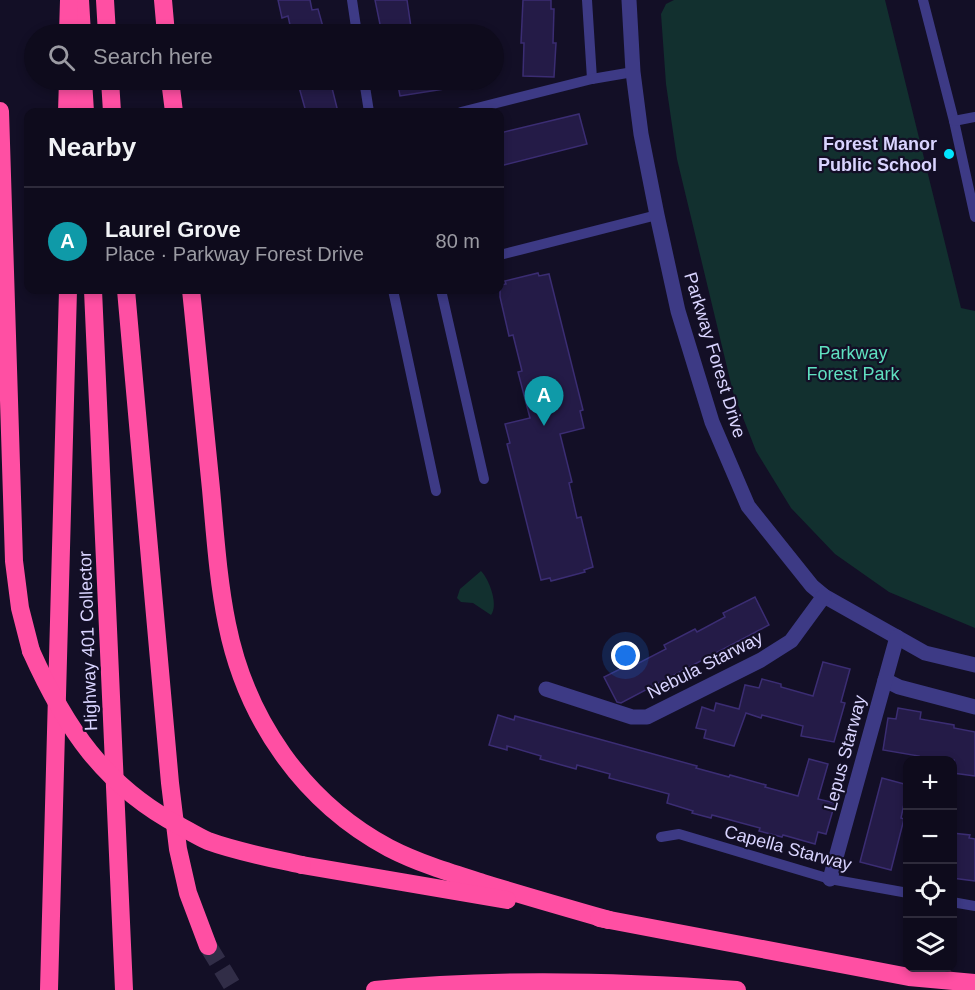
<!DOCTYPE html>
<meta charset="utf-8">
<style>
:root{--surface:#0e0b1c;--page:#171425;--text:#f1f3f6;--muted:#9b9ba3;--line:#2e2b3b;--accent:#00e5ff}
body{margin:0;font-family:Helvetica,sans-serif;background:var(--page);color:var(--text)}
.controls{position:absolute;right:18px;bottom:18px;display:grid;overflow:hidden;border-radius:12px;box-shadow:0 3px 9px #0003}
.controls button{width:54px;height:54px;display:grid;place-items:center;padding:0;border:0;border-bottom:2px solid var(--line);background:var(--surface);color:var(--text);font:30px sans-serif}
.you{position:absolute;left:626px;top:656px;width:21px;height:21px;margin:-15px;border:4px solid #fff;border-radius:50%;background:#1a73e8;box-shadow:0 0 0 9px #1a73e833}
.badge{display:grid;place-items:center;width:39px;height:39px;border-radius:50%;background:var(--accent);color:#fff;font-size:20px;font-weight:700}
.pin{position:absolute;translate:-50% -50px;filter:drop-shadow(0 2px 3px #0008)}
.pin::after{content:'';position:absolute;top:32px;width:21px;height:18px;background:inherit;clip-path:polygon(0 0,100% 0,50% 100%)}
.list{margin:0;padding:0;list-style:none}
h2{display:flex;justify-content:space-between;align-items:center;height:78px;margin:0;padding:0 24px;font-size:26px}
h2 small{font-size:20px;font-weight:400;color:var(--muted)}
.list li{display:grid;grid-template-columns:39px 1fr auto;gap:18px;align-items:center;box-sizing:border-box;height:108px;padding:0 24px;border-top:2px solid var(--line)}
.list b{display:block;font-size:22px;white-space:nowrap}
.list p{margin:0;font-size:20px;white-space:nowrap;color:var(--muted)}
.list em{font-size:20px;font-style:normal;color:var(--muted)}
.icon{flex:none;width:33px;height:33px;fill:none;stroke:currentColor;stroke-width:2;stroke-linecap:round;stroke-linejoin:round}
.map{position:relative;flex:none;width:975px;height:990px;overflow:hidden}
.search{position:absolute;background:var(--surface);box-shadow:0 3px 9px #0003;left:24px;top:24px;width:480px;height:66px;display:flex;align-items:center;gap:15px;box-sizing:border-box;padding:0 21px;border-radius:33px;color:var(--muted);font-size:22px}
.panel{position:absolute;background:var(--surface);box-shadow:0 3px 9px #0003;left:24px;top:108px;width:480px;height:186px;border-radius:12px}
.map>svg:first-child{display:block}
</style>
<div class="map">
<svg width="975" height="990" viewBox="0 0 975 990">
<rect width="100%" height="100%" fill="#130f26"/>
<g fill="#12302f">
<polygon points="674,0 885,0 961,308 975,311 975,628 889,592 835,554 791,508 756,451 733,392 677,159 666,84 661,14 666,4"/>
<path d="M 481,571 C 489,579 499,605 491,615 L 473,603 L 461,602 L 457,598 L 460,589 Z"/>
</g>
<g fill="#241b47" stroke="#3b2d73" stroke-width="1.5">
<polygon points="278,0 310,0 312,10 318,9 325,34 292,34 288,16 282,18"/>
<polygon points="375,0 407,0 412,34 382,34"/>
<polygon points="523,0 551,0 551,9 554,9 553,43 556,43 554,77 523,76 524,43 521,43"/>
<polygon points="297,80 330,80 338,112 306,112"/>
<polygon points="397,80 449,80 450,88 400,96"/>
<polygon points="579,114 587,144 500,166 500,133"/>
<polygon points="538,273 539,276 549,274 583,410 580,411 584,428 560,434 572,482 569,483 577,518 581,517 593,567 584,570 585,572 551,581 550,578 541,580 507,444 510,443 505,424 530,418 518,372 522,371 513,335 509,336 500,297 500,285 506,284 505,281"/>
<polygon points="755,597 769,625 621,703 617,702 604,677 636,661 637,664 666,649 664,645 695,629 697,632 725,617 723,613"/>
<polygon points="823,662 850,669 841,702 845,703 834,742 801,736 803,726 762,715 761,718 746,713 734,746 704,738 706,730 696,728 702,707 714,711 716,703 739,709 745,685 759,688 762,679 781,684 781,687 813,696"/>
<polygon points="898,708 921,712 920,719 954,725 954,728 975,732 975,776 953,773 954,760 918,760 919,756 883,750 888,718 896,719"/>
<polygon points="498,715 514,720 515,716 697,766 696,768 729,777 730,775 766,785 765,787 798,796 809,759 828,764 818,799 835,803 826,834 818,832 815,844 783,835 782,837 759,831 760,828 712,815 711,818 692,813 693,811 667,803 669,794 609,778 610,774 577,765 576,769 540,759 541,756 507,746 507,750 489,745"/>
<polygon points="882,778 908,785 901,818 904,819 891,870 860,862"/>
<polygon points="952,833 970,835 969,838 975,839 975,881 952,878"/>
</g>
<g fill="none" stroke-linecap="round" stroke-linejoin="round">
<polyline stroke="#312d47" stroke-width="18" stroke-dasharray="18 9" stroke-linecap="butt" points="208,946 235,990"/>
<g stroke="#3d3a85" stroke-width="10">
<polyline points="352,0 357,34"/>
<polyline points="587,0 592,79"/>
<polyline points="923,0 954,121 975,217"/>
<polyline points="364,80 369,112"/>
<polyline points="461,112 592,79 633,72"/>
<polyline points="954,121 975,117"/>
<polyline points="500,255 657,215"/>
<polyline points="393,290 436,491"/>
<polyline points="441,290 484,479"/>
<polyline points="661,837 679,834 830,879 908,893"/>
<polyline points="952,902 975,906"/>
</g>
<g stroke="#3d3a85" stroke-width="15">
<polyline points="629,0 633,72 641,134 657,215 678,311 712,422 748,506 812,586 824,596 925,653 975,665"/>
<polyline points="885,680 899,687 975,707"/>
<polyline points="546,689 632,717 647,717 761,660 791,641 824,596"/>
<polyline points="830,879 897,637"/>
</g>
<g stroke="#ff4fa3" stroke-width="18">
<polyline points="80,0 82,34"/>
<polyline points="105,0 107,34"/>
<polyline points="163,0 166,34"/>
<polyline points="68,34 69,0"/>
<polyline points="83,80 85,112"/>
<polyline points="110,80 112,112"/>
<polyline points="170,80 174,112"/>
<polyline points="0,111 14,561 20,608 31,651"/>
<polyline points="67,112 68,80"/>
<polyline points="93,290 124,990"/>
<polyline points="126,290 170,783 178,849 188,893 208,946"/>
<path d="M 191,290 C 198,356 204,422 211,489 C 215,533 218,580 227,624 C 246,719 303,802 389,848 C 418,863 451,873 483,883 C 525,896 567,908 609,920"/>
<polyline points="302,865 507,900"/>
<polyline points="599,918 909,977 975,983"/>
<polyline points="49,990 68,290"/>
<path d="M 375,990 C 495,978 616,981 737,990"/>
</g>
<path stroke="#ff4fa3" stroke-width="18" d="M 31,651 C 65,727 104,786 180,826 C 189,831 199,837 208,841 C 238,852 271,858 302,865"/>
</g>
<circle fill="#00e5ff" stroke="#130f26" stroke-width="2" cx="949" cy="154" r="6"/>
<g text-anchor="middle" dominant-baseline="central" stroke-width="4.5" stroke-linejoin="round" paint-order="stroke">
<g font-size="18" font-weight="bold" fill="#d9d4ff" stroke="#130f26" text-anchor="end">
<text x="937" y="144">Forest Manor<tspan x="937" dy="21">Public School</tspan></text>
</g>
<g font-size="18" fill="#5fe0c0" stroke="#130f26">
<text x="853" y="353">Parkway<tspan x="853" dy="21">Forest Park</tspan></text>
</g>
<g font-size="18" fill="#d9d4ff" stroke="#130f26">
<text transform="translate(715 355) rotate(73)">Parkway Forest Drive</text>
<text transform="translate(88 641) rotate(-92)">Highway 401 Collector</text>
<text transform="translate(705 665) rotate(-27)">Nebula Starway</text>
<text transform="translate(845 753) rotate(-75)">Lepus Starway</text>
<text transform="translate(788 848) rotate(15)">Capella Starway</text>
</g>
</g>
</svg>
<div class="controls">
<button>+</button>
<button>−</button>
<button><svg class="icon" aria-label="locate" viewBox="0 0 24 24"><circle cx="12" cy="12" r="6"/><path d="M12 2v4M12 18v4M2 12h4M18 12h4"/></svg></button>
<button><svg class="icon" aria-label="layers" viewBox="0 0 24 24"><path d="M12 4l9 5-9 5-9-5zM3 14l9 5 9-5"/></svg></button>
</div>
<div class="you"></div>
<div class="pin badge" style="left:544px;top:426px;background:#0f9aa8">A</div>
<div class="search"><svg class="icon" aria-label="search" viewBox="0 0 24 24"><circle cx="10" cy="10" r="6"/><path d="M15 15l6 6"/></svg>Search here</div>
<section class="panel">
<h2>Nearby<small></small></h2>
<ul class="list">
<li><span class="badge" style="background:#0f9aa8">A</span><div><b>Laurel Grove</b><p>Place · Parkway Forest Drive</p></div><em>80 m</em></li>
</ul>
</section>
</div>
